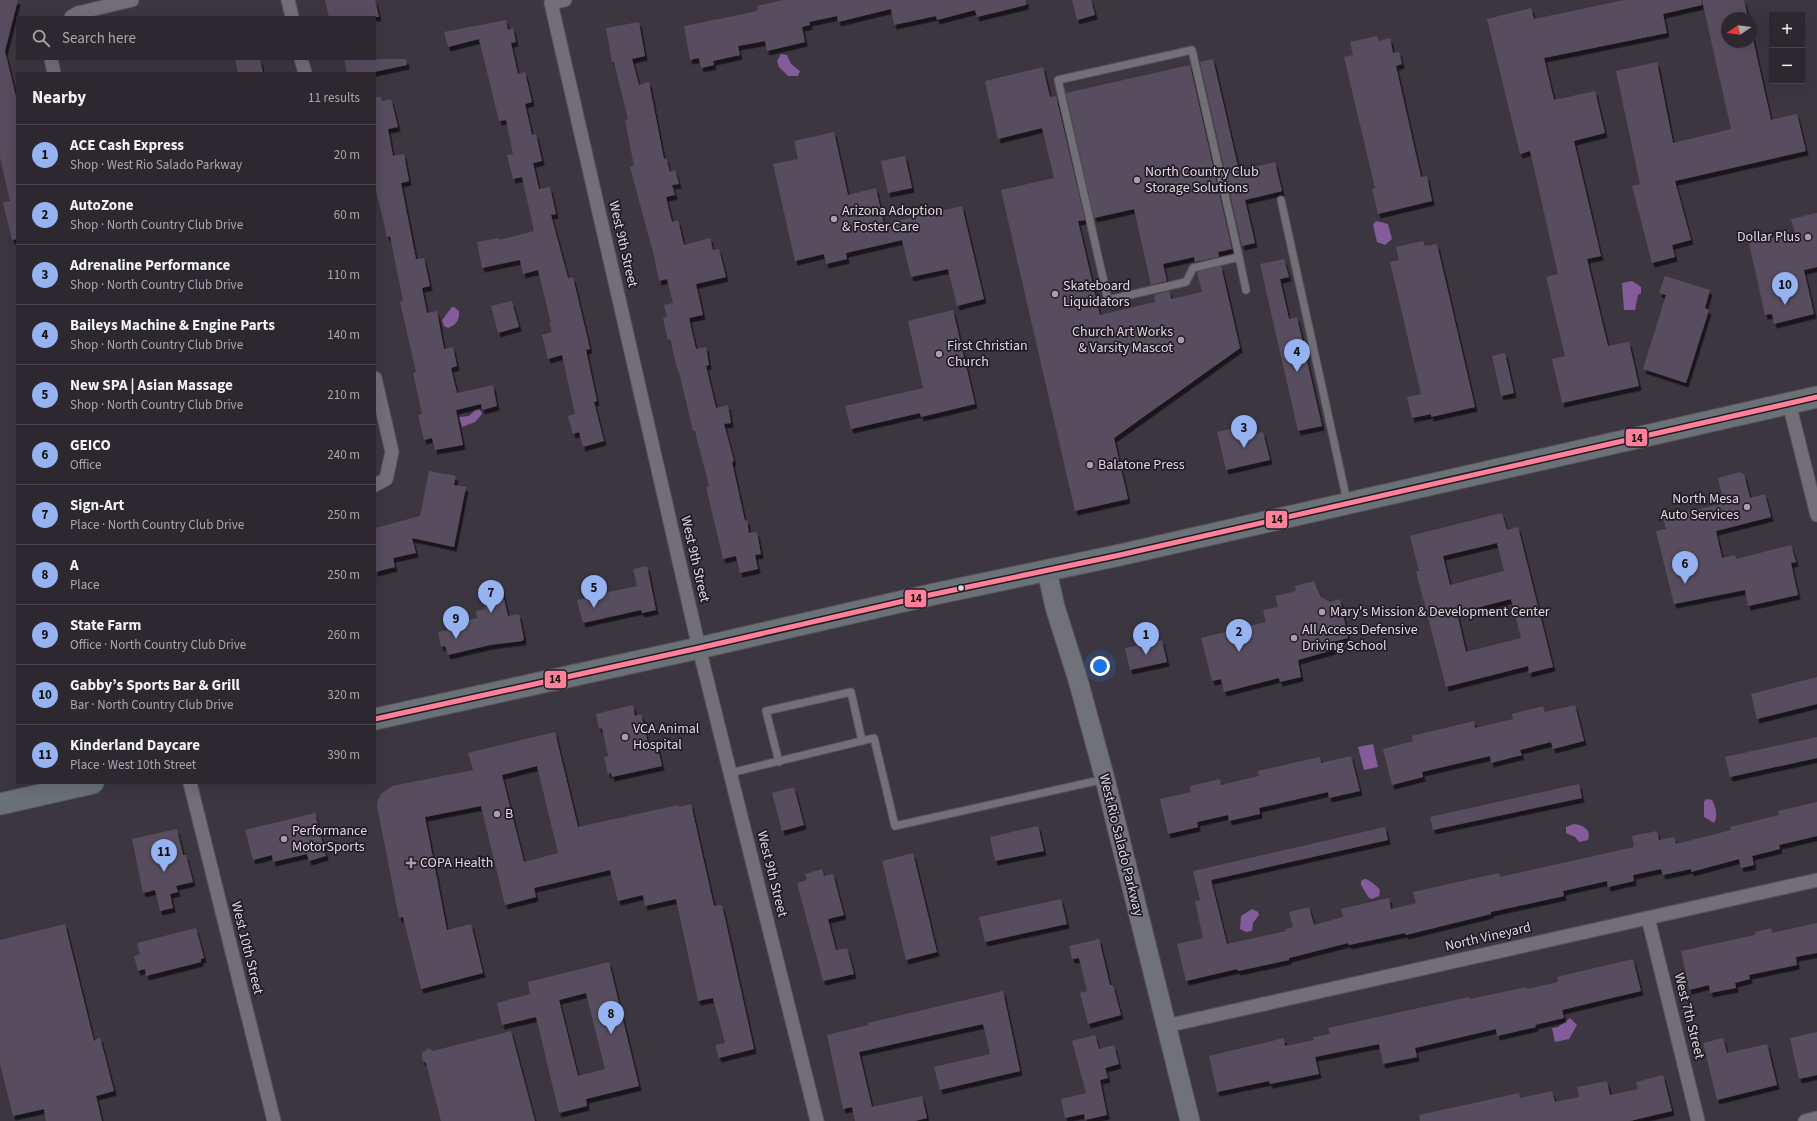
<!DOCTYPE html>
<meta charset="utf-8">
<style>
:root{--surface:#2d2830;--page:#39343c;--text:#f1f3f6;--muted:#a7a6ab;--line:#48444c;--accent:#95b2f1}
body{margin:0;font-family:"Source Sans 3",sans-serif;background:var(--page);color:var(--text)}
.controls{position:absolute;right:12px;top:12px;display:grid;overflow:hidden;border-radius:0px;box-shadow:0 4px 16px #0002}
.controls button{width:36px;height:36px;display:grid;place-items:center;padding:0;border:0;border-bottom:1px solid var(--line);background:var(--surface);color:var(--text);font:20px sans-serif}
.compass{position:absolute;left:1721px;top:12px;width:36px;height:36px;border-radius:50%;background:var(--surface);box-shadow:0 4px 16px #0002;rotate:257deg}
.you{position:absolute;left:1100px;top:666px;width:14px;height:14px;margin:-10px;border:3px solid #fff;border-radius:50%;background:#1a73e8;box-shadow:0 0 0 6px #1a73e833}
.badge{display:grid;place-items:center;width:26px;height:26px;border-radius:50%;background:var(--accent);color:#111;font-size:13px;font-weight:700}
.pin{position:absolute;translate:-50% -33px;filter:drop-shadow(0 1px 2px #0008)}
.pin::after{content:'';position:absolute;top:21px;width:14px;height:12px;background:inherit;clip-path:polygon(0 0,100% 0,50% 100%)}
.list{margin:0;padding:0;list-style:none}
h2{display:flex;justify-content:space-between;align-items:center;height:52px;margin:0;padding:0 16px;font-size:17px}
h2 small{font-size:13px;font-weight:400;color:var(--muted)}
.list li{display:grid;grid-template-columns:26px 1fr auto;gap:12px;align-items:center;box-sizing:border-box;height:60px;padding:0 16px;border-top:1px solid var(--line)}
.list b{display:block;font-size:15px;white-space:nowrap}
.list p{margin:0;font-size:13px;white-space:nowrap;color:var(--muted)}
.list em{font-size:13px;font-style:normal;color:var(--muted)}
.icon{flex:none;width:22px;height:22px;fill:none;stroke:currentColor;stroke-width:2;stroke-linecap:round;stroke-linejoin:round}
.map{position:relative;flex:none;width:1817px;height:1121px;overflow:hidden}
.search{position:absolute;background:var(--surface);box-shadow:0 4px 16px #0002;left:16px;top:16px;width:360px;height:44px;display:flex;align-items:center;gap:10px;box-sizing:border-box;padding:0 14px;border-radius:0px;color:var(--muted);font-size:15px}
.panel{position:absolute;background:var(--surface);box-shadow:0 4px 16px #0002;left:16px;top:72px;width:360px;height:712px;border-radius:0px}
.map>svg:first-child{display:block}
</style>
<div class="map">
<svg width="1817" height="1121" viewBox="0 0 1817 1121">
<defs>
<filter id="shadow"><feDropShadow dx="2.5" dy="4.5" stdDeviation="0" flood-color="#0009"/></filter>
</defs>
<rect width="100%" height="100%" fill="#3c3640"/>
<g fill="#835c99">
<polygon points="781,54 787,55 791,64 800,71 798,76 788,76 779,67 777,61"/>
<polygon points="1376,221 1388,224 1392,239 1385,245 1377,242 1373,225"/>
<polygon points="1632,281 1641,287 1641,293 1638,295 1635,310 1624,310 1622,283"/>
<path d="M 452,307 L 454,307 L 459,311 C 460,320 456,325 448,328 L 444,326 L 442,320 Z"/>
<polygon points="476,409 480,409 482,414 475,422 462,427 459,417 469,416"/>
<polygon points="1373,744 1378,767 1364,770 1358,747"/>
<path d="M 1706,799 L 1712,800 C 1716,807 1718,817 1714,823 L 1704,817 L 1704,802 Z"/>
<path d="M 1574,824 C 1583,825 1592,830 1588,840 L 1579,842 L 1575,837 L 1566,833 L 1566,827 Z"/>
<path d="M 1364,879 C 1368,878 1377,886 1380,890 L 1379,896 L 1372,899 L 1369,898 L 1361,885 L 1361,881 Z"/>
<polygon points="1252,909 1258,912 1259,915 1253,923 1252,931 1246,932 1240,929 1241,916"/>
<polygon points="1570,1018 1577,1025 1569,1039 1555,1042 1552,1028 1558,1027"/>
</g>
<g fill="#584d5e" fill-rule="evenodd" filter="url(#shadow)">
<polygon points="0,0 18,0 5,51 17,101 17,239 12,240 3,202 10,201 0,157"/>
<polygon points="325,0 375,0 379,17 329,17"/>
<polygon points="783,0 1026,0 1026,5 977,17 975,10 937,20 936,16 894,25 891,9 838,22 837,16 809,22 810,25 802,27 805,42 767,51 765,41 738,46 740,55 713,61 714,65 701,68 699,58 690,60 684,26 758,11 757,6"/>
<polygon points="1072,0 1091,0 1095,15 1077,20"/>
<polygon points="1624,0 1701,0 1702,5 1663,14 1667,33 1544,58 1554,100 1595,91 1605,133 1574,141 1601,256 1587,259 1608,346 1629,342 1639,386 1562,403 1552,359 1565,356 1546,277 1558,274 1530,151 1520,154 1487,19 1531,8 1534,19"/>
<polygon points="1702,0 1744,0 1748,18 1727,18 1727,42 1751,42 1751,30 1771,120 1797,114 1806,151 1675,181 1691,240 1672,245 1675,257 1652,263 1632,186 1640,184 1616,71 1657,62 1673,143 1731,129"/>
<polygon points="506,20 508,30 513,28 516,42 511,43 518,74 525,72 532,102 525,104 532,135 536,134 542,161 533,163 539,189 550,187 556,214 551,215 568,278 573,277 590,349 586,350 597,401 594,402 604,441 583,447 579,432 573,434 568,416 575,414 562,355 548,359 542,335 552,332 549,323 551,323 538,270 523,274 520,260 482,268 477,242 499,238 499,240 534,231 522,177 513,179 507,155 513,154 506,120 499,121 479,39 448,47 444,32"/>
<polygon points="639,22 645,56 632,59 639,85 649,82 664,159 666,158 670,172 675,170 679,184 672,185 675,195 666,197 672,222 678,220 684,245 710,238 713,250 719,249 726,277 696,284 703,315 689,318 696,349 706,347 709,365 706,366 716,408 728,405 731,423 724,424 734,461 732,462 745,521 747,520 749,533 757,532 761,554 755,555 758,569 740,573 736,556 723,559 706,487 709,486 695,431 693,431 679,372 678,372 670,339 668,340 663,318 667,317 664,305 673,303 667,279 659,281 654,256 630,167 634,166 625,120 628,119 614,62 612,62 606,28"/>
<polygon points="1377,36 1379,41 1390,38 1393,53 1399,52 1402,64 1396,66 1421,177 1427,176 1432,201 1378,214 1372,189 1375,188 1344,57 1353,55 1350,42"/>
<polygon points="235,59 260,59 263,73 238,73"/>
<polygon points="344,59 406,59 407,65 369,73 347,73"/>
<polygon points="1213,59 1239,171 1275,162 1282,191 1245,200 1255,243 1242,246 1200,62"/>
<polygon points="1190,65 1232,249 1218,252 1219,257 1195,262 1194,257 1163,264 1167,281 1151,285 1134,209 1094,218 1066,93"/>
<polygon points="1043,67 1050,97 1056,96 1085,220 1078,221 1100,315 1155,302 1154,295 1169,291 1171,299 1202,292 1197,272 1221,266 1240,348 1114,438 1128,499 1075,511 1001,190 1054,178 1042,128 998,139 985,81"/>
<polygon points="375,97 381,97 382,101 391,99 398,127 388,129 393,156 404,154 409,181 401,183 416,259 424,258 430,286 422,288 427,313 437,311 444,349 453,347 457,366 451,368 457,393 493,385 497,406 482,410 481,404 456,410 463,445 435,450 432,438 424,440 418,415 422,414 413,373 416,372 400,302 403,301 390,236 387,237 375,186"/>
<polygon points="834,132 848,195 876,188 884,224 962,206 984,299 957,306 948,269 911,277 902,240 846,253 847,259 826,264 824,254 795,261 773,164 798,159 794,141"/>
<polygon points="905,156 912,188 888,193 881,161"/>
<polygon points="1817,213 1817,267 1804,270 1814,314 1774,324 1772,314 1765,315 1749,243 1795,233 1791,219"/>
<polygon points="1423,241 1425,246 1437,244 1475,407 1431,417 1431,414 1412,418 1407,397 1421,394 1390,262 1399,260 1396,247"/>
<polygon points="1284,259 1289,277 1280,279 1289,319 1297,317 1322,426 1298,431 1260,264"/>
<polygon points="1665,276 1710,290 1705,308 1709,310 1686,383 1643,369 1666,295 1659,293"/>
<polygon points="512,301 519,327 498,333 491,306"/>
<polygon points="953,310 975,404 921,417 920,413 851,429 845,406 923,388 908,321"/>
<polygon points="1505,353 1514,393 1501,396 1492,356"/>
<polygon points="1248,425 1250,435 1263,432 1270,460 1226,470 1217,432"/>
<polygon points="429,471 456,476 454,485 466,487 454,547 412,538 416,553 393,558 395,567 375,572 375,528 420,516"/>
<polygon points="1740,472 1741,474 1744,474 1750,498 1765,494 1771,517 1716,531 1722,558 1735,555 1736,559 1791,545 1796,562 1791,563 1798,595 1748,606 1745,590 1674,604 1656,531 1666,529 1663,518 1724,503 1718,478"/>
<path d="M 1502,513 L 1507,530 L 1518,527 L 1553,667 L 1529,673 L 1528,666 L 1446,687 L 1416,571 L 1419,571 L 1410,536 ZM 1497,543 L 1504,571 L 1450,585 L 1443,556 ZM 1511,599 L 1521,638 L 1466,652 L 1457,613 Z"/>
<polygon points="647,566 656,610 642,613 641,610 583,623 577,600 591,597 590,593 603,590 604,593 637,586 633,569"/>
<polygon points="500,581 508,616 519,614 524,639 522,641 490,645 448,655 445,646 441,647 438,632 457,628 455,623 477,618 476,611 485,609 480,585"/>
<polygon points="1314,581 1321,597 1330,602 1340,599 1348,638 1332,642 1333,650 1298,660 1301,677 1280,682 1279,678 1224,692 1221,679 1212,681 1201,638 1266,622 1263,610 1278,607 1275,596 1296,591 1295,586"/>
<polygon points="1162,640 1167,662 1130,670 1125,648"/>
<polygon points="1817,677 1817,704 1757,719 1751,694"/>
<polygon points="633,705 635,716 641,714 649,747 657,745 662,766 612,777 611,773 608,774 604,757 608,756 602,728 599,729 596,714"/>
<polygon points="1575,705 1584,741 1553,749 1551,742 1520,750 1522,755 1491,763 1490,756 1422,772 1423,777 1392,785 1383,749 1413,741 1412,736 1474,721 1475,728 1513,719 1512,714 1543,706 1545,712"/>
<path d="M 555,732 L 578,827 L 678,805 L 678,807 L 691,804 L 714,906 L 722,905 L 754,1049 L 719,1058 L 715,1045 L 725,1043 L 713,998 L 698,1001 L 676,899 L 645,906 L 643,895 L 618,901 L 610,870 L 534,888 L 536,897 L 505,905 L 481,806 L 425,817 L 447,930 L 471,924 L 483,973 L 421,989 L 403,917 L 399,918 L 377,806 L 378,799 L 381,794 L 392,786 L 473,770 L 468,753 ZM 537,766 L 558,853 L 524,862 L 502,775 Z"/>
<polygon points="1817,737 1817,758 1730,777 1725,757"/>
<polygon points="1351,756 1360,791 1329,798 1328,792 1259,808 1260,814 1229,821 1228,815 1197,822 1198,827 1168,834 1160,799 1191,792 1190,786 1220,779 1221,785 1259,776 1258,771 1320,757 1321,763"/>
<polygon points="1579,784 1582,798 1433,830 1430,817"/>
<polygon points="794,787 804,825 782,831 772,793"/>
<polygon points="1817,802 1817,836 1779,845 1780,849 1752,856 1754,865 1741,868 1739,859 1691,872 1691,869 1663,875 1661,869 1633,875 1634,881 1608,887 1607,881 1563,891 1564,896 1491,912 1491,914 1406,935 1405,933 1349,945 1348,943 1289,958 1289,960 1238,971 1237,969 1186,981 1177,944 1203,938 1195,901 1200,900 1193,871 1385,827 1388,840 1211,880 1227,944 1286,931 1285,929 1293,927 1289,912 1309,907 1314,925 1343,917 1341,909 1389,898 1391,909 1416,903 1413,892 1499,873 1500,877 1634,847 1632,836 1657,831 1659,840 1674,837 1676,844 1731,830 1730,827 1779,815 1778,811"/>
<polygon points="315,813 326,856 309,861 307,854 273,862 272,855 253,860 245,830"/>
<polygon points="1038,826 1044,851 995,861 990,837"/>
<polygon points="177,829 183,855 186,855 193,882 176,886 178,892 170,894 173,908 160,911 155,890 143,893 132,839"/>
<polygon points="913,853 937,952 906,960 882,861"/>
<polygon points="822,869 824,876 833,874 844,915 828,919 836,950 847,948 854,974 823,981 797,883 807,880 805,874"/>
<polygon points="1061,899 1067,924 985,942 979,917"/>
<polygon points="1817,923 1817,953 1796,957 1797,965 1749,975 1750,979 1735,983 1736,988 1710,993 1709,985 1689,990 1681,951 1755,935 1755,932 1771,928 1772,933"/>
<polygon points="65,924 94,1041 100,1037 114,1091 96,1096 102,1121 46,1121 44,1109 13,1116 0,1064 0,940"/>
<polygon points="196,928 204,958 201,959 201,962 146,976 145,969 138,971 134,956 140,954 137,943"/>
<polygon points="1099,939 1110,985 1113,985 1121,1015 1088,1024 1080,993 1087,991 1079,958 1072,959 1069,946"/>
<polygon points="1633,959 1641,991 1562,1010 1564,1018 1535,1025 1536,1027 1497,1036 1496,1029 1415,1048 1417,1057 1383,1064 1379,1044 1315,1057 1319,1074 1270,1084 1269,1081 1217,1092 1209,1056 1284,1038 1285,1046 1314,1040 1313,1037 1330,1034 1328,1028 1469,997 1470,999 1527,987 1527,989 1558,982 1557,977"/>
<path d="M 609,962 L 639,1086 L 586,1099 L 587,1106 L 559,1113 L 536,1017 L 502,1025 L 497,1003 L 530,994 L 528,982 ZM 586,993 L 605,1069 L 578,1076 L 559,1000 Z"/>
<polygon points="1003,991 1020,1071 940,1090 934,1067 990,1054 983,1024 859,1052 872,1107 922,1096 927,1118 915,1121 855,1121 852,1107 843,1109 827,1035 868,1025 868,1023"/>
<polygon points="511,1031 535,1121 441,1121 426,1063 422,1060 422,1053 429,1048 433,1051"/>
<polygon points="1817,1032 1817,1075 1799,1079 1790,1038"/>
<polygon points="1095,1035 1099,1049 1114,1045 1119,1064 1105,1068 1108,1078 1100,1080 1107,1115 1085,1120 1084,1114 1065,1118 1061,1099 1086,1093 1072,1041"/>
<polygon points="1723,1038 1727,1053 1767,1044 1777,1085 1717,1100 1703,1043"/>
<polygon points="1663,1075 1672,1111 1630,1121 1420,1121 1419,1115 1519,1093 1520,1098 1552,1091 1555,1102 1579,1097 1577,1087 1607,1081 1610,1095 1638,1089 1636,1082"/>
</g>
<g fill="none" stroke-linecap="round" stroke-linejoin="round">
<defs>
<g id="lane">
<polyline points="1281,200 1347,501"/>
<polyline points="1239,257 1193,268 1186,282 1108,300 1058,80 1192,50 1239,257 1246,290"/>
<polyline points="779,762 766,711 851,692 862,741"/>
<polyline points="730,773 874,738 895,826 1105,779"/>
</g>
<g id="street">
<polyline points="288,0 292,17"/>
<polyline points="565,0 551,3 699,648 817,1121"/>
<polyline points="71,17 78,13 132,0"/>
<polyline points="51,59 54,73"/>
<polyline points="301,59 305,73"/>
<polyline points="375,378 392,452 386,479 375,485"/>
<polyline points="1789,403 1817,515"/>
<polyline points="190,783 274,1121"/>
<polyline points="1648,918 1698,1121"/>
<polyline points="1166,1026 1817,880"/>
<polyline points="1805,1121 1817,1118"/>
</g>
<polyline id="secondary" points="1047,571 1055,607 1078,680 1105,779 1190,1121"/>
<g id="primary">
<polyline points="375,719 699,648 930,595 1120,555 1817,397"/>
<polyline points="0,804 93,783"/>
</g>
</defs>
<use href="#lane" stroke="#58535c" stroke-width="9"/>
<use href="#street" stroke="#58535c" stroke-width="15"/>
<use href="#secondary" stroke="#58535c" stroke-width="21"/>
<use href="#primary" stroke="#58535c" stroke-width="23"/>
<use href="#lane" stroke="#736f77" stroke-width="7"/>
<use href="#street" stroke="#736f77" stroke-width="13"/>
<use href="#secondary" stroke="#717278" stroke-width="19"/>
<use href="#primary" stroke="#6b7277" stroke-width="21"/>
<defs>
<polyline id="bus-1" points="375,719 699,648 930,595 1120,555 1817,397"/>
</defs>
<use href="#bus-1" stroke="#211c24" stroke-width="8"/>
<use href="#bus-1" stroke="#ff8098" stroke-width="5"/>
</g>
<g fill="#a69fab" stroke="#211c24" stroke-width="1.5">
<circle cx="1137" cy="180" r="4"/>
<circle cx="834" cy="219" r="4"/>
<circle cx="1808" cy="237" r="4"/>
<circle cx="1055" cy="294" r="4"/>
<circle cx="1181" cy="340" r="4"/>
<circle cx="939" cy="354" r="4"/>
<circle cx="1090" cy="465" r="4"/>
<circle cx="1747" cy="507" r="4"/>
<circle cx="1322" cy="612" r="4"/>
<circle cx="1294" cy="638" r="4"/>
<circle cx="625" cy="737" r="4"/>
<circle cx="497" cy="814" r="4"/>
<circle cx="284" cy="839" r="4"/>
<path d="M409 857h4v4h4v4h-4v4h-4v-4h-4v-4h4z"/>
</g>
<circle fill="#dfd8e4" stroke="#211c24" stroke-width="1.5" cx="961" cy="588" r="3.5"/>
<g text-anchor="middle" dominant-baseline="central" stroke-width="3.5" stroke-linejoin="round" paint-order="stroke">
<g font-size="14" fill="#dfd8e4" stroke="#211c24" text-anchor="start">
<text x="1145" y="172">North Country Club<tspan x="1145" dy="16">Storage Solutions</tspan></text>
<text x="842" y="211">Arizona Adoption<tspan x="842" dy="16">&amp; Foster Care</tspan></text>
<text x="1800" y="237" text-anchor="end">Dollar Plus</text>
<text x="1063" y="286">Skateboard<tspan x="1063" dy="16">Liquidators</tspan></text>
<text x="1173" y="332" text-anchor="end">Church Art Works<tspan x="1173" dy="16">&amp; Varsity Mascot</tspan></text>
<text x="947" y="346">First Christian<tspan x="947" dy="16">Church</tspan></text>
<text x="1098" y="465">Balatone Press</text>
<text x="1739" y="499" text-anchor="end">North Mesa<tspan x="1739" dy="16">Auto Services</tspan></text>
<text x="1330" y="612">Mary's Mission &amp; Development Center</text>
<text x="1302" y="630">All Access Defensive<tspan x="1302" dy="16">Driving School</tspan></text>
<text x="633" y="729">VCA Animal<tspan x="633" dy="16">Hospital</tspan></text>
<text x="505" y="814">B</text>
<text x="292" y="831">Performance<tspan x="292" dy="16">MotorSports</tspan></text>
<text x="420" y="863">COPA Health</text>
</g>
<g font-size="14" fill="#dfd8e4" stroke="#211c24">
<text transform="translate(623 244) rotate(77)">West 9th Street</text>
<text transform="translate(695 559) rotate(77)">West 9th Street</text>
<text transform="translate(1121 845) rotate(76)">West Rio Salado Parkway</text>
<text transform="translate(772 874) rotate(76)">West 9th Street</text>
<text transform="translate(1488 937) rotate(-13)">North Vineyard</text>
<text transform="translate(247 948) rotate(76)">West 10th Street</text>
<text transform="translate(1689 1016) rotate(76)">West 7th Street</text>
</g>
</g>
<g stroke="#211c24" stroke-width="1.5">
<rect x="1625" y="428" width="23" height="19" rx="4" fill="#ff8098"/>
<rect x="1265" y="510" width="23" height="19" rx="4" fill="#ff8098"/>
<rect x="904" y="589" width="23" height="19" rx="4" fill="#ff8098"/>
<rect x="544" y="670" width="23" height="19" rx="4" fill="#ff8098"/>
</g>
<g font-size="11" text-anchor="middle" font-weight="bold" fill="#111">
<text x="1637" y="442">14</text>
<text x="1277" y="523">14</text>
<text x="916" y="602">14</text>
<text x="555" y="683">14</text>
</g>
</svg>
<div class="controls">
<button>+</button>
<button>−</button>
</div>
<svg class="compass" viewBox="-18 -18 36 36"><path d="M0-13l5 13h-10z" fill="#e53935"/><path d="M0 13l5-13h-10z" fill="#a7a6ab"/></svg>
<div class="you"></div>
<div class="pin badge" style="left:1146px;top:655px">1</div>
<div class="pin badge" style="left:1239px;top:652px">2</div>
<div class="pin badge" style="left:1244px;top:448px">3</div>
<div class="pin badge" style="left:1297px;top:372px">4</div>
<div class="pin badge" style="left:594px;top:608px">5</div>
<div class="pin badge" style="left:1685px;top:584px">6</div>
<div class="pin badge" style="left:491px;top:613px">7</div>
<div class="pin badge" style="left:611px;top:1034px">8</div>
<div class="pin badge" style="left:456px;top:639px">9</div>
<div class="pin badge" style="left:1785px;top:305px">10</div>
<div class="pin badge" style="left:164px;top:872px">11</div>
<div class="search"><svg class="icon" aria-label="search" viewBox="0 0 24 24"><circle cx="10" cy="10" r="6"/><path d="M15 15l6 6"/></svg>Search here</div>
<section class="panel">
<h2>Nearby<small>11 results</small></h2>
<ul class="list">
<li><span class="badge">1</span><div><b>ACE Cash Express</b><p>Shop · West Rio Salado Parkway</p></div><em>20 m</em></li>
<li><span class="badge">2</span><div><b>AutoZone</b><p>Shop · North Country Club Drive</p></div><em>60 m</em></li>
<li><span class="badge">3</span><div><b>Adrenaline Performance</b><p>Shop · North Country Club Drive</p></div><em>110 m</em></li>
<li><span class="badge">4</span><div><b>Baileys Machine &amp; Engine Parts</b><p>Shop · North Country Club Drive</p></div><em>140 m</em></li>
<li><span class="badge">5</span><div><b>New SPA | Asian Massage</b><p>Shop · North Country Club Drive</p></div><em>210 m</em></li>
<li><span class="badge">6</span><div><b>GEICO</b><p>Office</p></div><em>240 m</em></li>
<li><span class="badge">7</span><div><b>Sign-Art</b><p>Place · North Country Club Drive</p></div><em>250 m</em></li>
<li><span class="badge">8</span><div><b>A</b><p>Place</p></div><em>250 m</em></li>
<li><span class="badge">9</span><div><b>State Farm</b><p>Office · North Country Club Drive</p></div><em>260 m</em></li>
<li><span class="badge">10</span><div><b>Gabby’s Sports Bar &amp; Grill</b><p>Bar · North Country Club Drive</p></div><em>320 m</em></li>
<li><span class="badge">11</span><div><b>Kinderland Daycare</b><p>Place · West 10th Street</p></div><em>390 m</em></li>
</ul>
</section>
</div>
